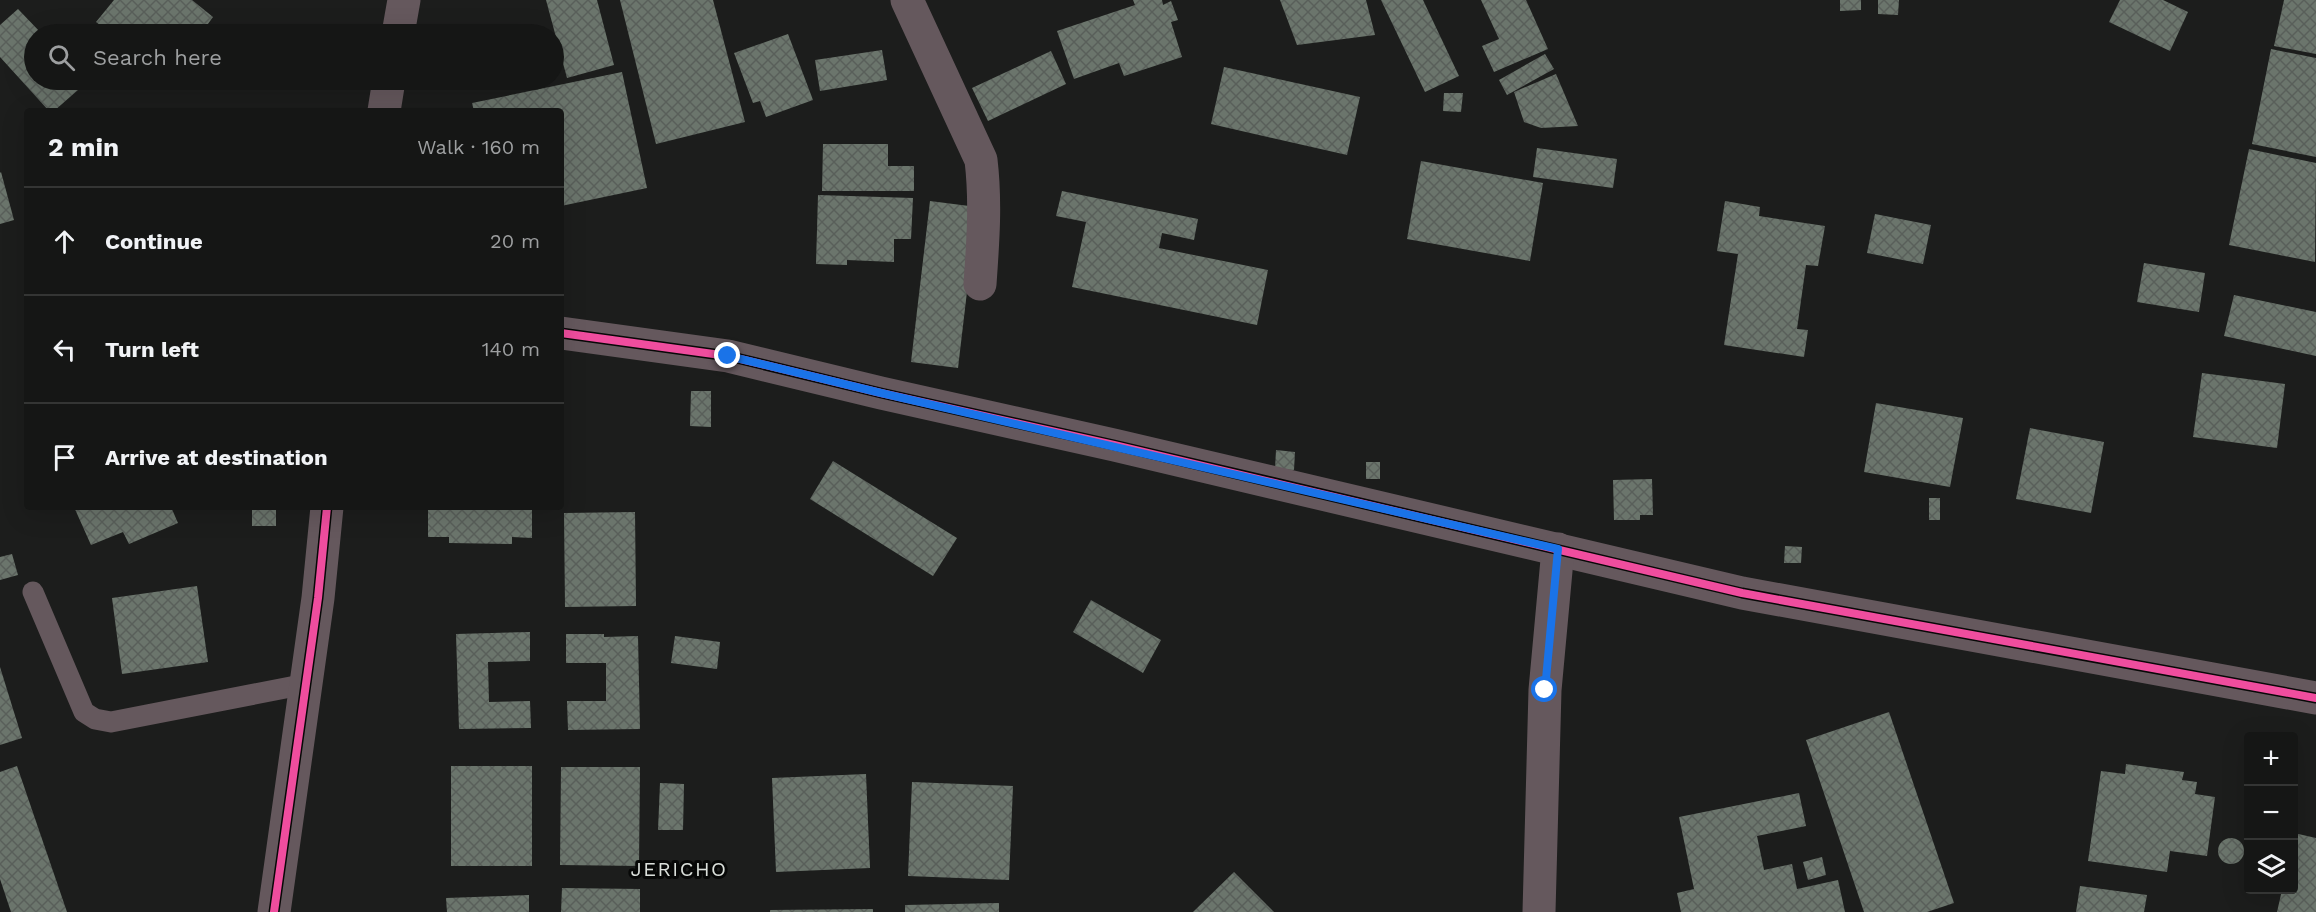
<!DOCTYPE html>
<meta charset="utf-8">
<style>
:root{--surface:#151615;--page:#222322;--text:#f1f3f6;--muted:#9d9fa0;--line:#343534}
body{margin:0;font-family:"Work Sans",sans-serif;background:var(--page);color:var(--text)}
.controls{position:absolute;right:18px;bottom:18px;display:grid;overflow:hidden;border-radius:6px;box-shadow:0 6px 24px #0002}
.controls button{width:54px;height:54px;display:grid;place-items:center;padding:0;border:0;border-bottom:2px solid var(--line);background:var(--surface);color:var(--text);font:30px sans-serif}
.stop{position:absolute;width:18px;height:18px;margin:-14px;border:4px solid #1a73e8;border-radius:50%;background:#fff}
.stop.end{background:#1a73e8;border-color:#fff;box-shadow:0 2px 6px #0008}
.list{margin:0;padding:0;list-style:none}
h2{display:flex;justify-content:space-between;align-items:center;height:78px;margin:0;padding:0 24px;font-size:26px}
h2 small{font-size:20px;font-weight:400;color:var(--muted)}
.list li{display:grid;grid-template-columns:39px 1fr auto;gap:18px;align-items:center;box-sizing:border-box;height:108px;padding:0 24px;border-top:2px solid var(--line)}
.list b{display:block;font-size:22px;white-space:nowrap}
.list em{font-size:20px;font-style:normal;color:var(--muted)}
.icon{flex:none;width:33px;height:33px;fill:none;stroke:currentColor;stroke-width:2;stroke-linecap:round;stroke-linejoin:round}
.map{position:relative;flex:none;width:2316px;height:912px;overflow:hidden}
.search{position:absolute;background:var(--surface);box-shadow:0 6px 24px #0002;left:24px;top:24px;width:540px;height:66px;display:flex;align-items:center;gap:15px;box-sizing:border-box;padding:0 21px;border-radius:33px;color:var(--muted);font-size:22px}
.panel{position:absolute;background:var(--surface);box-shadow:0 6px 24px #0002;left:24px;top:108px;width:540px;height:402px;border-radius:6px}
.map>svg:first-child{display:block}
</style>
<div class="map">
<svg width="2316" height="912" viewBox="0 0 2316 912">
<defs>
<pattern id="building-cross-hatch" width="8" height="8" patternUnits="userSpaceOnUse" patternTransform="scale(1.5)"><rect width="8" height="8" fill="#6b756c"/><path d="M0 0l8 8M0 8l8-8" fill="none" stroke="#595f5a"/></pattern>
</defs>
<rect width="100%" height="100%" fill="#1c1d1c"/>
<g fill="url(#building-cross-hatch)">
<polygon points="114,0 192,0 213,17 205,28 214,34 112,34 96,22"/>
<polygon points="546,0 597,0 614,65 567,78"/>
<polygon points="620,0 713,0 745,122 656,144"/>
<polygon points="1133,0 1162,0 1163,5 1171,1 1178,20 1171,22 1182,57 1124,76 1119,63 1074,79 1057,31 1135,5"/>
<polygon points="1280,0 1366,0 1375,35 1297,45"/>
<polygon points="1381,0 1423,0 1459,76 1425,92"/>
<polygon points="1481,0 1526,0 1548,49 1494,72 1482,46 1499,39"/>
<polygon points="1840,0 1861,0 1861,10 1840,11"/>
<polygon points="1878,0 1899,0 1898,15 1878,14"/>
<polygon points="2120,0 2163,0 2188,12 2170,51 2109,22"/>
<polygon points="2284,0 2316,0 2316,54 2274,46"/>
<polygon points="18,9 42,34 34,34 34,80 83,80 86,83 54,111 49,111 0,57 0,25"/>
<polygon points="788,34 813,100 766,117 760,101 753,103 734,53"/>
<polygon points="2271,49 2316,58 2316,157 2252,144"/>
<polygon points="882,50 887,80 820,91 815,60"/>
<polygon points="1051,51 1066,84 988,121 972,88"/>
<polygon points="1545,54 1554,69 1507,95 1499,80"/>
<polygon points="1224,67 1360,97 1347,155 1211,124"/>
<polygon points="622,72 647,188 561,206 561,111 474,111 472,103"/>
<polygon points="1556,74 1578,126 1541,128 1524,122 1514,92"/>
<polygon points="1444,93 1463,93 1461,112 1443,111"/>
<polygon points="823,144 888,144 888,166 914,166 914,191 822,191"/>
<polygon points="1537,148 1617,159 1613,188 1533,177"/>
<polygon points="2249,149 2316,163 2315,262 2229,245"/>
<polygon points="1421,161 1543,183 1530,261 1407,239"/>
<polygon points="1,172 14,220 0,224 0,173"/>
<polygon points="1062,191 1198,219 1194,240 1162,233 1159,248 1268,270 1257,325 1072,287 1086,222 1056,216"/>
<polygon points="818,195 913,198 911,239 894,239 894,262 847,260 847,265 816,264"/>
<polygon points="930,201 977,207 958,368 911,362"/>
<polygon points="1725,201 1760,207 1759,216 1825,226 1818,266 1806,265 1797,329 1808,330 1804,357 1724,345 1738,254 1717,251"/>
<polygon points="1875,214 1931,225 1923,264 1867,253"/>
<polygon points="2144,263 2205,273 2199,312 2137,302"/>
<polygon points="2234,295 2316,312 2316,356 2224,336"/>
<polygon points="2202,373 2285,384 2277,448 2193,437"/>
<polygon points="691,391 711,391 711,427 690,426"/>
<polygon points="1876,403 1963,418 1950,487 1864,472"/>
<polygon points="2030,428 2104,442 2091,513 2016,499"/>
<polygon points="1276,450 1295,452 1294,470 1275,469"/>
<polygon points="833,461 957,538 933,576 810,499"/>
<rect x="1366" y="462" width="14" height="17"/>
<polygon points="1652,479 1653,515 1640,515 1640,520 1614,520 1613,480"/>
<rect x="1929" y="498" width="11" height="22"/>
<polygon points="74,507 171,507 178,523 129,544 123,532 91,545"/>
<rect x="252" y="507" width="24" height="19"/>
<polygon points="428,507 532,507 532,538 512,537 512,544 449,543 449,537 428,537"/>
<polygon points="635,512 636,606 565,607 564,513"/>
<polygon points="1785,546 1802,547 1801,563 1784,563"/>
<polygon points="12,554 18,575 0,580 0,557"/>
<polygon points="197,586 208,662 122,674 112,598"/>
<polygon points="1091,600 1161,640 1143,673 1073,632"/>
<polygon points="530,632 530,661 488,662 489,702 530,701 531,728 459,729 456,634"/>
<polygon points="566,634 604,634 604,637 638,636 640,729 568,730 567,701 606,701 606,663 566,663"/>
<polygon points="675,636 720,642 717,669 671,663"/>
<polygon points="0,667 22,738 0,745"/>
<polygon points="1889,712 1954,903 1927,912 1864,912 1806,740"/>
<polygon points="2126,764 2184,772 2182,780 2197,782 2195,794 2215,797 2207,856 2170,851 2167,872 2088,861 2101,771 2125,774"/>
<polygon points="17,766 67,912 11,912 0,879 0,772"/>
<rect x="451" y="766" width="81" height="100"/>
<polygon points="561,767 640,767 639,866 560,865"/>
<polygon points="866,774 870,868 776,872 772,778"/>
<polygon points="912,782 1013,786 1009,880 908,876"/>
<polygon points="660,783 684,784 683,830 658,830"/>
<polygon points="1799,793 1806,826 1757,836 1764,870 1792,864 1797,889 1838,880 1845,912 1681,912 1677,893 1694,889 1679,817"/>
<polygon points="2294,833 2316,838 2316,912 2277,912 2282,890 2294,890"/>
<circle cx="2231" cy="851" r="13"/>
<polygon points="1822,857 1826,875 1808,880 1803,862"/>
<polygon points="1234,872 1274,912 1193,912"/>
<polygon points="2080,886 2147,895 2144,912 2076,912"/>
<polygon points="562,888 640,889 640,912 561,912"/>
<polygon points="529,895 529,912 447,912 446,898"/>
<polygon points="999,903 999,912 905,912 905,905"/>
<polygon points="873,909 873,912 770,912 770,910"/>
</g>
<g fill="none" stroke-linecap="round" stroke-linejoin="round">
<polyline stroke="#65585d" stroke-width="21" points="33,592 84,712 95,719 111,722 306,684"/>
<g stroke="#65585d" stroke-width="33">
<path d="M 907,0 L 981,160 C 986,202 983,242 980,284"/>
<polyline points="398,34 404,0"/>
<polyline points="384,111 389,80"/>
<polyline points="561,333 728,356 881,393 1114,445 1742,593 2316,698"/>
<polyline points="274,912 318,598 327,507"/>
<polyline points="1539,912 1545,690 1558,549"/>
</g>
<defs>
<g id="cycleway">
<polyline points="561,333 728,356 881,393 1114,445 1742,593 2316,698"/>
<polyline points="274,912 318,598 327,507"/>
</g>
</defs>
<use href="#cycleway" stroke="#070807" stroke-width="11"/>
<use href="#cycleway" stroke="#ef4d9e" stroke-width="8"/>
</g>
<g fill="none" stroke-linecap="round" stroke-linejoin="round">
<polyline stroke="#1a73e8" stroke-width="8" points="728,356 881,393 1558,549 1545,690"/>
</g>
<g text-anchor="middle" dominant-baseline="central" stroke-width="6" stroke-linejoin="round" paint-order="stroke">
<g font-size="20" letter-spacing="1.5" fill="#dbe0db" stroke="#070807">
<text x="679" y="869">JERICHO</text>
</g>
</g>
</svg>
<div class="controls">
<button>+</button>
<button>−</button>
<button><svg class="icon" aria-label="layers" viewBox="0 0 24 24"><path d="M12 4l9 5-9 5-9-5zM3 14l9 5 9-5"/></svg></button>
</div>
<div class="stop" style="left:1545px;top:690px"></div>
<div class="stop end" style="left:728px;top:356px"></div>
<div class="search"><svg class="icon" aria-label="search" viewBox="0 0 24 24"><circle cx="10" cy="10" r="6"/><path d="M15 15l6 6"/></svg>Search here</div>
<section class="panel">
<h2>2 min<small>Walk · 160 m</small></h2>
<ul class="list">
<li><svg class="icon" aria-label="ahead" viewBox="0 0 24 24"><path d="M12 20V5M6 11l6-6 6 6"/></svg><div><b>Continue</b></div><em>20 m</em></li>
<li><svg class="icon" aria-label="left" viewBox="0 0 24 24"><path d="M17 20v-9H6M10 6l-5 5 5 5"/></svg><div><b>Turn left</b></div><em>140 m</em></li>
<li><svg class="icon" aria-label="arrive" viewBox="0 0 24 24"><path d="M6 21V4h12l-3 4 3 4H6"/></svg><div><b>Arrive at destination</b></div></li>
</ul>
</section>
</div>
